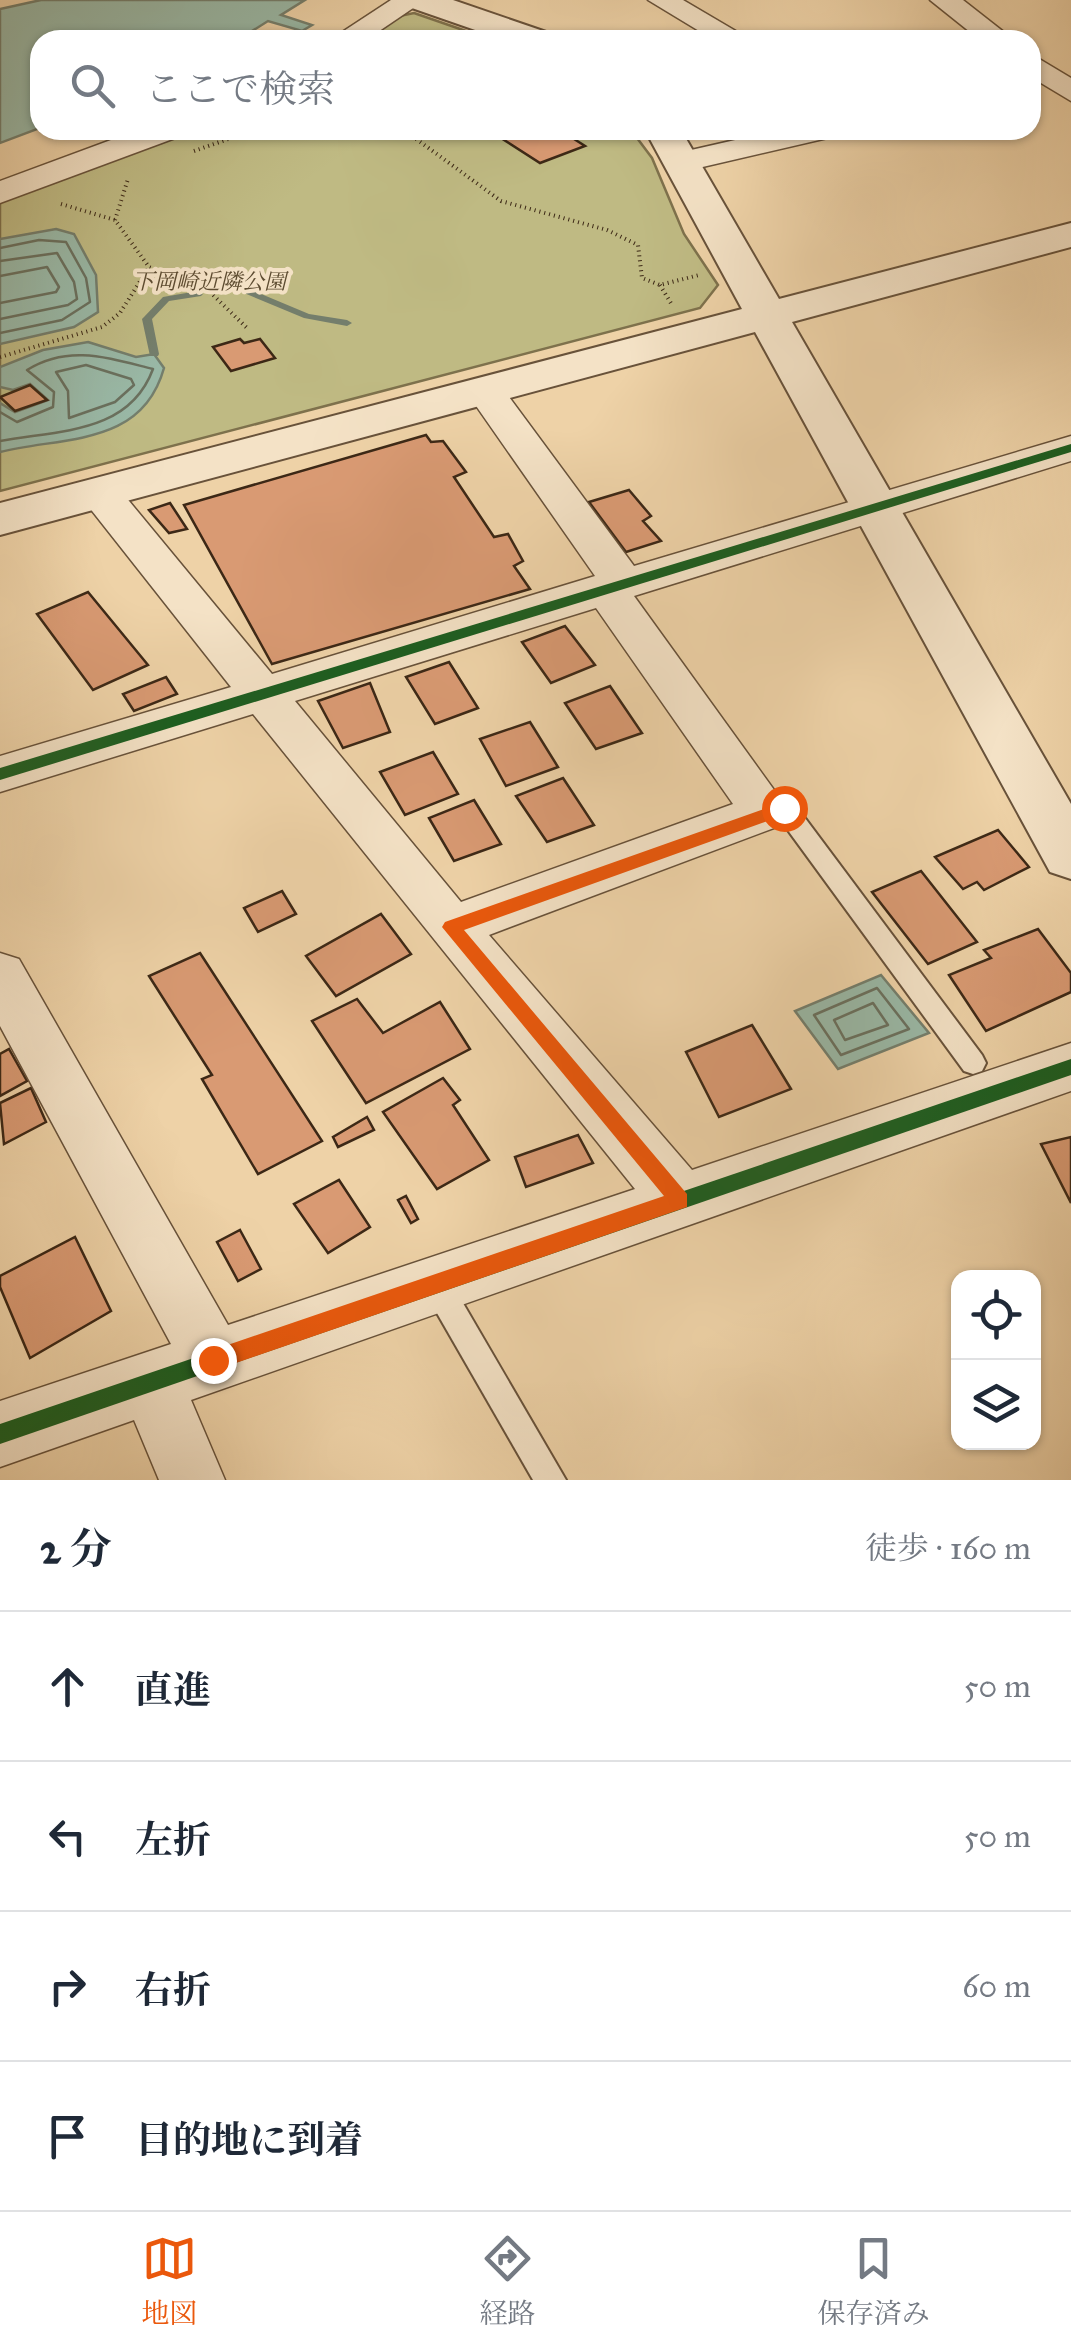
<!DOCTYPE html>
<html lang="ja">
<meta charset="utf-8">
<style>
:root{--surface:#fff;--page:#f6f6f7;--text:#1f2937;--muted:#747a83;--line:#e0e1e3;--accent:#ea580c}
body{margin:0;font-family:"IM FELL Great Primer","Noto Serif JP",serif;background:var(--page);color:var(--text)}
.controls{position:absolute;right:30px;bottom:30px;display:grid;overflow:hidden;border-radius:20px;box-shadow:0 2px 8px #0004}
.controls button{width:90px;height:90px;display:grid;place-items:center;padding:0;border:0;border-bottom:2px solid var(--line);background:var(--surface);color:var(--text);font:50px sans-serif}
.stop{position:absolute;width:30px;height:30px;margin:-22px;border:8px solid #ea580c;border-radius:50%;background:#fff}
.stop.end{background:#ea580c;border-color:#fff;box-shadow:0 2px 10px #0008}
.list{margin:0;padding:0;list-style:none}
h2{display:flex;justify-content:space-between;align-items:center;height:130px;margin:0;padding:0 40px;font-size:42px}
h2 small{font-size:32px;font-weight:400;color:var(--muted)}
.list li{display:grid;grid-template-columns:65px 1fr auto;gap:30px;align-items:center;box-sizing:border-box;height:150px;padding:0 40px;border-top:2px solid var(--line)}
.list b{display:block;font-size:38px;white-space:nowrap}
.list em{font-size:32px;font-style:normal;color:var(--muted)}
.icon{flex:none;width:55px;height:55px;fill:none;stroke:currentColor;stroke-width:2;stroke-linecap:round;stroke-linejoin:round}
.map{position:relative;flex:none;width:1071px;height:1480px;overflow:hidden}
.search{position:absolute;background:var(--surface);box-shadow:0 2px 8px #0004;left:30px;right:30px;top:30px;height:110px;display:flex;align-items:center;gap:25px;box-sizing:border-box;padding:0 35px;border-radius:30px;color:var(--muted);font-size:38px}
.sheet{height:730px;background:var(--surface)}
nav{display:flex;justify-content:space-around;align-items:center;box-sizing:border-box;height:140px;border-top:2px solid var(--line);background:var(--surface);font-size:28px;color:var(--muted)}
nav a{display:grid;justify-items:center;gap:5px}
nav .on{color:var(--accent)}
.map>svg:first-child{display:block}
</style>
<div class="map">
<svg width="1071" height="1480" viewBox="0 0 1071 1480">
<rect width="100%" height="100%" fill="#eed2a7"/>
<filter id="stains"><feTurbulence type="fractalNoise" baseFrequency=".002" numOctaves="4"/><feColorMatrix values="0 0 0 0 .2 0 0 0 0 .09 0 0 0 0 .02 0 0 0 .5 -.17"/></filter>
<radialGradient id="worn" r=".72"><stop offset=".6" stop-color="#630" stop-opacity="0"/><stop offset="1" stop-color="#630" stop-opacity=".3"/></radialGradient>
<g fill="#bfba83" stroke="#7e714c" stroke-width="2.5">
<polygon points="414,13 492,40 359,40 395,17"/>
<polygon points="177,130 631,130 652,158 684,234 718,285 700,308 0,491 0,198"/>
</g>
<g fill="#99b8a6" stroke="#747e6c" stroke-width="2.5">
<polygon points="41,0 305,0 281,15 312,25 302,31 268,21 238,40 40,40 40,128 0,143 0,9"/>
<polygon points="56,229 74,234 96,275 98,312 74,327 0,344 0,239"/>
<path d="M 88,342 L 136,357 L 154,354 L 164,368 C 142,447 64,436 0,452 L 0,403 L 15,412 L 48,400 L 30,384 L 13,390 L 0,387 L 0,367 L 43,350 Z"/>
<polygon points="881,975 929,1033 838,1069 795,1011"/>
</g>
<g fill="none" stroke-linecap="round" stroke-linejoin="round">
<g stroke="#6a705e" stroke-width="2.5">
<polyline points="0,248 39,240 66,242 86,278 90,302 62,320 0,333"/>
<polyline points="0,261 57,253 74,282 77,299 68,305 0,319"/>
<polyline points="0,276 47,267 59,287 56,292 0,303"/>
<polygon points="86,365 131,379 134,385 115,402 69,418 68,391 56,372"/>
<path d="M 0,412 L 17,422 L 53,407 L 54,392 L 27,370 C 69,344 108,358 153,369 C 129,434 59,430 0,441"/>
<polygon points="877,988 909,1029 841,1055 814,1015"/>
<polygon points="873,1003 888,1025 845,1040 834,1020"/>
</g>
<g fill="#747e6c" fill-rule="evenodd">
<polygon points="223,278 309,314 347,320 352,323 347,326 304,318 220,283 218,281"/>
<polygon points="198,291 203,294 201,296 169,301 152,319 159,354 158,356 150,356 142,319 144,317 163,297"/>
</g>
</g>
<g fill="#d99a73" stroke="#3c2816" stroke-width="2.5">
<polygon points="560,130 585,146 540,163 501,138 520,130"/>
<polygon points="240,339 244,343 260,339 275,358 231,371 213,347"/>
<polygon points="30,385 47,400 15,411 0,397"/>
<polygon points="426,435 431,442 443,441 466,472 454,477 494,537 508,534 523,561 514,566 530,589 272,664 184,505"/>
<polygon points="629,490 651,516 643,521 661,541 626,552 589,502"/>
<polygon points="170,503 187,529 169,533 149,510"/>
<polygon points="88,592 148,665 93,690 37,614"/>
<polygon points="565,626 595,665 551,683 522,642"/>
<polygon points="449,662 478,708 435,724 406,677"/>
<polygon points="166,677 177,694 134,711 123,694"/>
<polygon points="370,683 390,732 343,748 318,701"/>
<polygon points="610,686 642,733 596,749 565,703"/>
<polygon points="530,722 558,767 506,786 480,739"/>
<polygon points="433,752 458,794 405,815 380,772"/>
<polygon points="563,778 594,825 547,842 516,796"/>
<polygon points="474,800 501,844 454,861 429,818"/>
<polygon points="998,830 1029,867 984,890 977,882 963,889 935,857"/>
<polygon points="921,871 977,942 928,964 872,892"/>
<polygon points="282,891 296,914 258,932 244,908"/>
<polygon points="381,914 411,954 336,996 306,956"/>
<polygon points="1038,929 1071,973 1071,992 986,1031 949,975 991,958 984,950"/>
<polygon points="200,953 322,1141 258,1174 202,1079 212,1075 149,976"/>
<polygon points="357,999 383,1033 440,1002 470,1049 366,1103 312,1021"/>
<polygon points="752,1025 791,1089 719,1117 686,1052"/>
<polygon points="9,1049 27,1081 0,1096 0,1054"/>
<polygon points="443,1078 460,1100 453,1105 489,1160 437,1189 383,1112"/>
<polygon points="31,1088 46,1122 4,1144 0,1103"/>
<polygon points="367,1117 374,1130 338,1147 333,1137"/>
<polygon points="578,1135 593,1163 526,1187 515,1157"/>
<polygon points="1071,1137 1071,1203 1041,1144"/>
<polygon points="339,1180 370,1227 328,1253 294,1204"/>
<polygon points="406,1196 418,1219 411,1223 398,1200"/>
<polygon points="240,1230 261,1269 238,1281 217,1242"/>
<polygon points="75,1237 111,1311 30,1358 0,1287 0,1276"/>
</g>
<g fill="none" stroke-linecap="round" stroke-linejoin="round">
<defs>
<g id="service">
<polygon points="785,799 793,802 982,1055 986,1063 982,1071 973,1074 964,1071 779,818 757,818 753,812 757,806"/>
<polygon points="436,1270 446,1274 566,1480 533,1480 426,1294 421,1284 426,1274"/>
</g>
<g id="minor">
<polygon points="391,0 425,0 366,40 330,40"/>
<polygon points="648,0 683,0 751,40 714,40"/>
<polygon points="930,0 963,0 1014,40 980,40"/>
<polygon points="1031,54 1071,78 1071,101 1031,77"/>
<polygon points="138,130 183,130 178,137 0,203 0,181"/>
<polygon points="779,130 837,130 832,137 681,172 665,162 669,155"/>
<path d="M 484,378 L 498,382 L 634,566 L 1071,436 L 1071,461 L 634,596 L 790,812 L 782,825 L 489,935 L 692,1170 L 1071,1043 L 1071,1091 L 191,1400 L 225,1480 L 159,1480 L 134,1420 L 0,1467 L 0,1401 L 171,1344 L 0,1026 L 0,953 L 19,959 L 228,1325 L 635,1189 L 253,714 L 0,792 L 0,756 L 231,687 L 85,502 L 79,493 L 85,484 L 100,480 L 115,484 L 272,674 L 595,576 L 465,390 L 470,382 ZM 596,608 L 733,804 L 461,902 L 295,701 Z"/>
</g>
<g id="tertiary">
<polygon points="404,0 453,0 549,33 554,40 504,40 409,7"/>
<polygon points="645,130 681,130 779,299 1071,223 1071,247 792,322 1071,804 1071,879 1050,872 755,332 0,535 0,503 742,309"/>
</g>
</defs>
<use href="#service" stroke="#68523a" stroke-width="4"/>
<use href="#minor" stroke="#68523a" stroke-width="3"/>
<use href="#tertiary" stroke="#68523a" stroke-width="4"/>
<g stroke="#3c2816" stroke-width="4" stroke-dasharray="1 4" stroke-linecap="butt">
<polyline points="404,130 501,201 607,230 638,245 642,278 660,285 699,275"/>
<polyline points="194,151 254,130"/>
<polyline points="61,204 115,220 149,267 208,290 247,328"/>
<polyline points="115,220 128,179"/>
<polyline points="660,285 672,305"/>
<polyline points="0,357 102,327 120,313 149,267"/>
</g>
<use href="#service" fill="#f4e2c6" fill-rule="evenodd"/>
<use href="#minor" fill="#f4e2c6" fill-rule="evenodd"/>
<use href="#tertiary" fill="#f4e2c6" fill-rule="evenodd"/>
<defs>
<g id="cycleway">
<polygon points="1071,444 1071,452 0,780 0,768"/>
<polygon points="1071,1059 1071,1075 0,1444 0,1424"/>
</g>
</defs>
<use href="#cycleway" stroke="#f4e2c6" stroke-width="6"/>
<use href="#cycleway" fill="#1b5e20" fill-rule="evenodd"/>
</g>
<polygon fill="#ea580c" points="784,802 790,804 790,813 464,930 687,1194 687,1207 213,1371 206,1368 202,1360 213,1350 664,1196 442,927 445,922"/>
<g text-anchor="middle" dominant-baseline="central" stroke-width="8" stroke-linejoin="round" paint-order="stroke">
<g font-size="22" font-style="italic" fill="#5d4c31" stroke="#f4e2c6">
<text x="209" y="281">下岡崎近隣公園</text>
</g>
</g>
<rect width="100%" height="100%" filter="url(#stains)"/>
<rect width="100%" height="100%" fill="url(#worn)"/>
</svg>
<div class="controls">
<button><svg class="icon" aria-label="locate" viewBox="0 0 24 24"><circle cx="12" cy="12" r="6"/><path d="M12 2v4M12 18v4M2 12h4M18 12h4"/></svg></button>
<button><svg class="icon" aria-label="layers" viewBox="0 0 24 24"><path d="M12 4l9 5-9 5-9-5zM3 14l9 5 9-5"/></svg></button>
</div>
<div class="stop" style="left:784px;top:808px"></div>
<div class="stop end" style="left:213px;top:1360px"></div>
<div class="search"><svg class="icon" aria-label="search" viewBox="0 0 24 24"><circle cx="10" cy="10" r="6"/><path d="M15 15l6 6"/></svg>ここで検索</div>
</div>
<section class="sheet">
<h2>2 分<small>徒歩 · 160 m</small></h2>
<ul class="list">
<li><svg class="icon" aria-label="ahead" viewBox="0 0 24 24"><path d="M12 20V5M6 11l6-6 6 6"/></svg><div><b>直進</b></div><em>50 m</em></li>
<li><svg class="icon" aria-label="left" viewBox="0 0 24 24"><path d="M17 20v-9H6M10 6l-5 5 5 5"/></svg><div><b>左折</b></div><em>50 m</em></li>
<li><svg class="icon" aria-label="right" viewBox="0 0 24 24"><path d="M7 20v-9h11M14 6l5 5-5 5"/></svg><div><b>右折</b></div><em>60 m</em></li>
<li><svg class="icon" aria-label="arrive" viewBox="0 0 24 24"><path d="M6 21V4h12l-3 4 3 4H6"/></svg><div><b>目的地に到着</b></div></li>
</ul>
</section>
<nav>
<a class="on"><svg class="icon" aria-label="map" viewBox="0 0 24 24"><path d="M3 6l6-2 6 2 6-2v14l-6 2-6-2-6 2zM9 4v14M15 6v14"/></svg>地図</a>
<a><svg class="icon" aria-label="directions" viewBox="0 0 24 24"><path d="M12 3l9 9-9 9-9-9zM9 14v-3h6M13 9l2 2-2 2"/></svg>経路</a>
<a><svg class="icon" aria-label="saved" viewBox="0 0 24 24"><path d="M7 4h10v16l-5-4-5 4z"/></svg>保存済み</a>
</nav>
